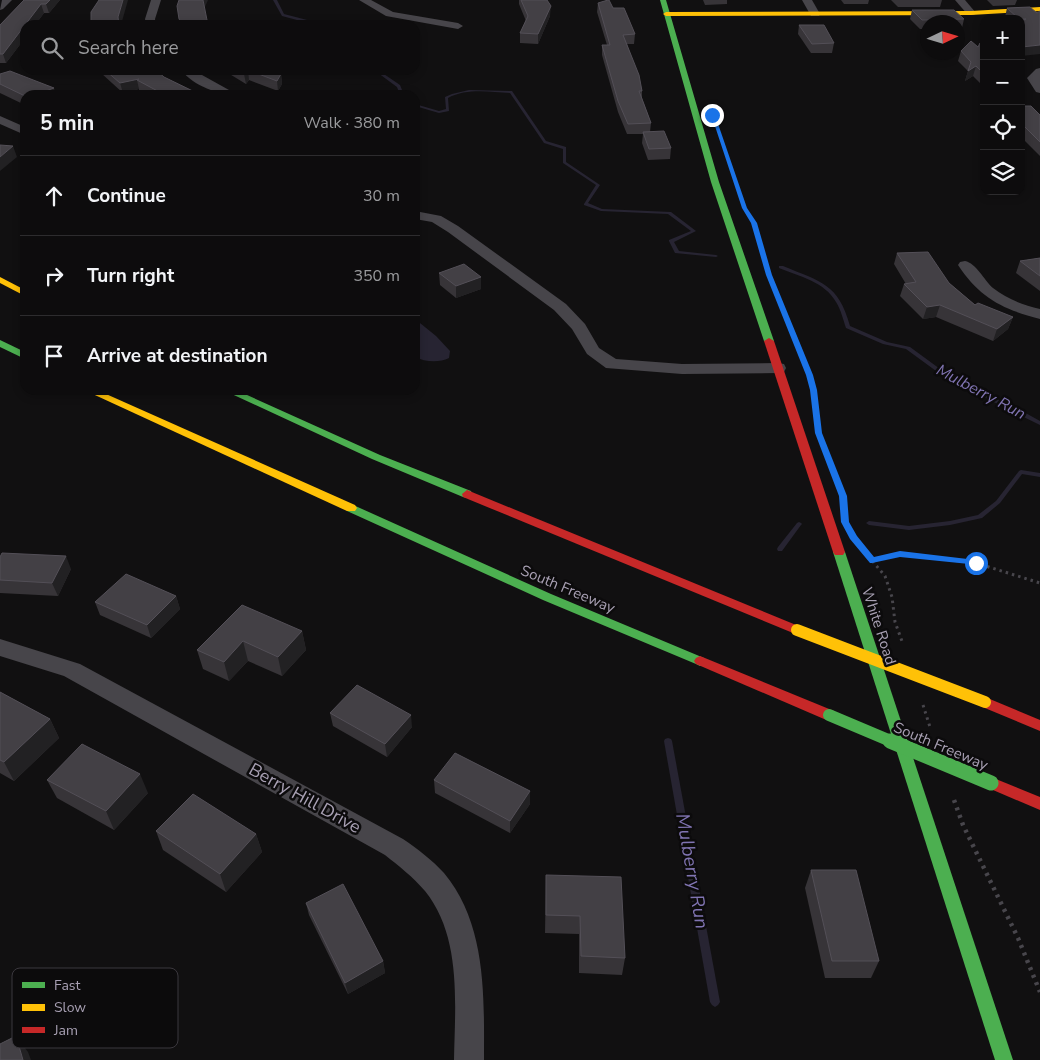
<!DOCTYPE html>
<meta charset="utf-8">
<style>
:root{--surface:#0d0c0d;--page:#161516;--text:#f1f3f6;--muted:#9a9b9d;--line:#2d2c2e}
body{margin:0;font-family:"Nunito Sans",sans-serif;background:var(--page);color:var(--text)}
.controls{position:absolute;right:15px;top:15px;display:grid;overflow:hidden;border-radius:10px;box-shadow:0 2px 8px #0003}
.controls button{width:45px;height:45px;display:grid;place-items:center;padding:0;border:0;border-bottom:1px solid var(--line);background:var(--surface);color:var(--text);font:25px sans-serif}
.compass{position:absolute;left:920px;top:15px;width:45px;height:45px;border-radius:50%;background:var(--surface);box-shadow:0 2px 8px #0003;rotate:86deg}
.stop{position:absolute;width:15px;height:15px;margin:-11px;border:4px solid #1a73e8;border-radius:50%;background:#fff}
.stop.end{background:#1a73e8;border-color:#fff;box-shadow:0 1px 5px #0008}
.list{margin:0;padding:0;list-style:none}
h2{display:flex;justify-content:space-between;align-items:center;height:65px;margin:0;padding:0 20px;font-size:21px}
h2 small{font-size:16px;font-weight:400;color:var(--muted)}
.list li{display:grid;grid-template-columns:32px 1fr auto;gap:15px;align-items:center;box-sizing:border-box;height:80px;padding:0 20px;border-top:1px solid var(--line)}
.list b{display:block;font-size:19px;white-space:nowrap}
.list em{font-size:16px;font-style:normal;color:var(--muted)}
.icon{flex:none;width:28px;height:28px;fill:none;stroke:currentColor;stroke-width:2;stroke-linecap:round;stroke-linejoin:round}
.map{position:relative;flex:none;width:1040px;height:1060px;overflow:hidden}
.search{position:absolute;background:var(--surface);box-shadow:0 2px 8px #0003;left:20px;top:20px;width:400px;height:55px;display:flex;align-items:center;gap:12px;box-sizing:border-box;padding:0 18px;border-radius:15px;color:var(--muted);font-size:19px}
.panel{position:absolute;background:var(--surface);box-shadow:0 2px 8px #0003;left:20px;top:90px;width:400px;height:305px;border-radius:15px}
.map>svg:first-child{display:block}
</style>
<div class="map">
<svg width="1040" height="1060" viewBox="0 0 1040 1060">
<rect width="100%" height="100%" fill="#111011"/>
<path fill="#272432" d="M 415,319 L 436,336 L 450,351 L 449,358 C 439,363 425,362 415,357 Z"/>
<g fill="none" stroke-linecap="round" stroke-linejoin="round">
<g fill="#272432" fill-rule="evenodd">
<polygon points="273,0 277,0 284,14 311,21 311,25 307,25 308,23 282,16"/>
<polygon points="374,70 378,70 400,85 404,95 400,95 397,87"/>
<path d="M 469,90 L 512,91 L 546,141 L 566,147 L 566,162 L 600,185 L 588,203 L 602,209 L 671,212 L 696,231 L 674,242 L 679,251 L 716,255 L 718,256 L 716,257 L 675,253 L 669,241 L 669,240 L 691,231 L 668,214 L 601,211 L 584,205 L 584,204 L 596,185 L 563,163 L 563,149 L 544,143 L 510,93 C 489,92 467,88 448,98 L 449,111 L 439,113 L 415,106 L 415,104 L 439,111 L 446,109 L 445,97 L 452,94 Z"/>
<path d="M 779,266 L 783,266 C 821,282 838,283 850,326 L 887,342 L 910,347 L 951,377 L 1022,411 L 1040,421 L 1040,425 L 947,379 L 906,349 L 883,344 L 846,328 C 843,319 841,310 836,302 C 825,282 799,276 779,268 Z"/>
<polygon points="1021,470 1040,473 1040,477 1022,474 1000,503 982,518 950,525 909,530 869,525 866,523 869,521 909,526 950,521 978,515 996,501 1019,471"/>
<polygon points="799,522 801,523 802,524 801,525 782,551 778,551 777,549 778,547 797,523"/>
<polygon points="668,738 671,739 672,741 720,1002 718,1005 715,1007 712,1005 710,1002 664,741 665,739"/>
</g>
<polyline stroke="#48464c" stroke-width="2" stroke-dasharray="1 2" stroke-linecap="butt" points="747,212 754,223 763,255"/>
<path stroke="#48464c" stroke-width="2.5" stroke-dasharray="2 3" stroke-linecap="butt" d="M 774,287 C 788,322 813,368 815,405"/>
<g stroke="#48464c" stroke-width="3" stroke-dasharray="2.5 4" stroke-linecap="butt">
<polyline points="864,551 885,576 892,597 895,622 903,644"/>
<polyline points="872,561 900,554 976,563 1040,583"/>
<polyline points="923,705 930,727"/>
</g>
<polyline stroke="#48464c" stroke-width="4.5" stroke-dasharray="3 5" stroke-linecap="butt" points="954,800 963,825 1018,938 1040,992"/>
<g fill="#47454a" fill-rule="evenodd">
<polygon points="2,0 12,0 3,9 0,10"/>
<polygon points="151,0 161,0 155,19 156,25 146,25 145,19"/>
<polygon points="359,0 371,0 393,12 458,23 463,26 458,29 386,16"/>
<polygon points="802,0 812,0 820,14 819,16 811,16"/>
<polygon points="955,0 965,0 976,13 974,15 968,15"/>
<polygon points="1040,68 1040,93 1036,92 1027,78 1036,69"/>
<path d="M 181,70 L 193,70 L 238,95 C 218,95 194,86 181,70 Z"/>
<polygon points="0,116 25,127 25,135 0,124"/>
<polygon points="415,211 441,216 458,226 566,304 585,324 599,348 616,359 682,364 778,363 784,364 786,368 784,372 778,373 682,374 606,368 587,354 572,329 554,310 448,232 432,222 415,219"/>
<path d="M 965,261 C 976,263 984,280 993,288 C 1007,299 1023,305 1040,309 L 1040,319 C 1002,309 980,298 958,265 L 960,262 Z"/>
<path d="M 0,639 L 80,664 L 403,839 C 418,849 432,860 444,873 C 487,925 484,997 484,1060 L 454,1060 C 455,1004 462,937 425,891 C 413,877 399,866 385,855 L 64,676 L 0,656 Z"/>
</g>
<g fill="#4caf50" fill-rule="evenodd">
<polygon points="660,0 666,0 719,182 774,341 772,343 769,344 764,341 711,182"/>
<polygon points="0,340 25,352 25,359 0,347"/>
<polygon points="223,390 236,390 380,455 471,491 472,494 467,498 463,497 372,459"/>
<polygon points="351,504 551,594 704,658 706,661 704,664 700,666 696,664 543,600 347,511 345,508"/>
<polygon points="839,548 845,552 1013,1060 995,1060 833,552"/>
</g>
<g fill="#ffc107" fill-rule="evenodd">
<polygon points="1040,7 1040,11 971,15 666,16 663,14 666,12 971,11"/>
<polygon points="0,277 25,290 25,296 0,283"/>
<polygon points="84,390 97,390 355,505 357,508 355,511 347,511"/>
</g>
<g fill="#c62828" fill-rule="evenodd">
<polygon points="769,338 774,341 845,552 843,555 835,555 833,552 764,341"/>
<polygon points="467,490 801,627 803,630 801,633 793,633 463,497 462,494"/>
<polygon points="700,656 834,711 836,715 834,719 829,720 824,719 696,664 694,661 696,658"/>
<polygon points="985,697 1040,720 1040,731 980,706 978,702 980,698"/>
<polygon points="991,777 1040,797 1040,810 986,787 984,783 986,779"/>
</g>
<polyline stroke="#4caf50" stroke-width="12" points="829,715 893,742"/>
<polyline stroke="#4caf50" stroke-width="15" points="890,741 991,783"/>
<polyline stroke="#ffc107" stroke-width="12" points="797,630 985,702"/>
</g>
<g fill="#373438">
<polygon points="24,0 60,0 49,13 44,13 35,25 25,25 25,38 6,63 0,63 0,25"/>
<polygon points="519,0 547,0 550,16 538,44 520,43 520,33 526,21 519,4"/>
<polygon points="703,0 727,0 727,4 705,5"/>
<polygon points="841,0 869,0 868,4 844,4"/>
<polygon points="891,0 942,0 940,7 898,7"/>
<polygon points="987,0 1017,0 1015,5 993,6"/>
<polygon points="598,3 613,8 635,34 634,44 627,44 642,91 642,98 651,123 650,132 671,148 670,159 648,160 642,143 643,134 627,134 618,112 602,55 602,45 607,45 597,12"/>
<polygon points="1030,7 1021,56 1021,19 1006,19 1005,17 1007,8"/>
<polygon points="912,10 964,19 962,28 958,28 958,22 928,22 928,29 920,29 910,19"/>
<polygon points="799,25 834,43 832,53 811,53 798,34"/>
<polygon points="984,41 984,87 973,76 965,81 968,71 958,61 961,51 978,47"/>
<polygon points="99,70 156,70 164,77 201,95 148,95 139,90 139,89 123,93 101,73"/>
<polygon points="223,70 275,70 281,74 282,84 278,91 249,80 246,84"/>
<polygon points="0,74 25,95 25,105 0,93"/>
<polygon points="1021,106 1040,115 1040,156 1021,137"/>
<polygon points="897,253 949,283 975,305 1013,317 1008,329 993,341 936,317 923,319 900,296 904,284 906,284 894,264"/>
<polygon points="1040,258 1040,291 1016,273 1020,261"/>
<polygon points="439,273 481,277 481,289 456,298 440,285"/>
<polygon points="0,557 71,569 58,596 0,593"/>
<polygon points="176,596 180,609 151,638 100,615 95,602"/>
<polygon points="302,631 306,650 282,676 248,661 229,681 203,669 197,650"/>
<polygon points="0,692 50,719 59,738 14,781 0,773"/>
<polygon points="330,713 412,727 387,757 333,726"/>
<polygon points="47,780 148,793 114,830 57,798"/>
<polygon points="434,780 530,804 510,833 435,793"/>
<polygon points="156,831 256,834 262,852 226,892 163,850"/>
<polygon points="811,870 879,961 871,978 825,978 805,888"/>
<polygon points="546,875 625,958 622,975 579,973 579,934 545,933"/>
<polygon points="306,903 383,961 385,973 348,994 309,915"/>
</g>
<g fill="#222123">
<polygon points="50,0 60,0 49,13 46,4"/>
<polygon points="123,0 128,0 121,25 119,25 118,17"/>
<polygon points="203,0 208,0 204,9"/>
<polygon points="41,4 44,13 35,25 25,25"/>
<polygon points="551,6 550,16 538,44 538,34"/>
<polygon points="25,25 25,38 6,63 3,54"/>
<polygon points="1040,45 1040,54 1021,56 1022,47"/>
<polygon points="976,66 973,76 965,81 968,71"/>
<polygon points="248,70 249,80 246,84 244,74"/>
<polygon points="281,74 282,84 278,91 277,81"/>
<polygon points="139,79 137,80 139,89 123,93 120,83"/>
<polygon points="54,88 56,95 35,95"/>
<polygon points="13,146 17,157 0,171 0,157"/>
<polygon points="481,277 481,289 456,298 456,286"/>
<polygon points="940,305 936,317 923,319 927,307"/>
<polygon points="1013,317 1008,329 993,341 997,329"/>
<polygon points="66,556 71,569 58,596 52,583"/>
<polygon points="176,596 180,609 151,638 147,625"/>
<polygon points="302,631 306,650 282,676 278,657"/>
<polygon points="243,641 248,661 229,681 224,662"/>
<polygon points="411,715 412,727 387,757 385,744"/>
<polygon points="50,719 59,738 14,781 4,762"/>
<polygon points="140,774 148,793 114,830 106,811"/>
<polygon points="530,791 530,804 510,833 510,821"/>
<polygon points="256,834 262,852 226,892 220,874"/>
<polygon points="383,961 385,973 348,994 345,983"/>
<polygon points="16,1036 28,1052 31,1060 23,1060"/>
</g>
<g fill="#434045" stroke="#534f57">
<polygon points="24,0 50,0 46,4 41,4 3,54 0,54 0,25"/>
<polygon points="99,0 123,0 118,17 119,25 91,25 91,12"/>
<polygon points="179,0 203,0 207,20 211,25 183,25 179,19 177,6"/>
<polygon points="521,0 547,0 551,6 538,34 520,33 528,16"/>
<polygon points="608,0 609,0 613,8 624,8 635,34 623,35 639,75 642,91 639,91 651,123 628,124 618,101 602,45 610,45 598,3"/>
<polygon points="1030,7 1037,13 1040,11 1040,45 1022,47 1021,21 1026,19 1019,19 1007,8"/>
<polygon points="912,10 954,10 964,19 922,20"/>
<polygon points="799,25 824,25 834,43 812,44"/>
<polygon points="971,41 978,47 980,43 984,41 984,74 976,66 968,71 971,62 961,51"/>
<polygon points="105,70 156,70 164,77 201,95 165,95 137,80 139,79 120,83"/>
<polygon points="238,70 275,70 281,74 277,81 248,70 244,74"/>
<polygon points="10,71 54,88 35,95 25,95 25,96 0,84 0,74"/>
<polygon points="1021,106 1031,106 1040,115 1040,142 1021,123"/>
<polygon points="664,131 671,148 649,149 643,132"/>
<polygon points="0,145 13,146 0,157"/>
<polygon points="928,252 949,283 975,305 978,303 1013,317 997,329 940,305 927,307 904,284 916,282 897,253"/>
<polygon points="1040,258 1040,276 1020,261"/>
<polygon points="464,264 481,277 456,286 439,273"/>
<polygon points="2,553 66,556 52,583 0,580 0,557"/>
<polygon points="126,574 176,596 147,625 95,602"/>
<polygon points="242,605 302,631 278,657 243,641 224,662 197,650"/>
<polygon points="357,685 411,715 385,744 330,713"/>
<polygon points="0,692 50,719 4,762 0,760"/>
<polygon points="82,744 140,774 106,811 47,780"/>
<polygon points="455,753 530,791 510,821 434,780"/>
<polygon points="193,794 256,834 220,874 156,831"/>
<polygon points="811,870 856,870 879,961 832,961"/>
<polygon points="546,875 621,877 625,958 581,956 580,916 546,915"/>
<polygon points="343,884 383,961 345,983 306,903"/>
<polygon points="16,1036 23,1060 0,1060 0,1044"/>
</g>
<polygon fill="#1a73e8" points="711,114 715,115 747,208 757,223 772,275 813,375 817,390 822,433 847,496 849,522 857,536 874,557 900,551 976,560 981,563 979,565 900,557 872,563 870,563 850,539 841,522 839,496 815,433 810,390 806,375 766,275 751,223 742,208"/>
<g text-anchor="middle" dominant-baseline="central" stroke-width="5" stroke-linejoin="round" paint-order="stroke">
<g font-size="15" fill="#a8a0b3" stroke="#0c0b0c">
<text transform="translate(568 589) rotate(23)">South Freeway</text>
<text transform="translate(879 626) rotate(72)">White Road</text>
<text transform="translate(941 746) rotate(23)">South Freeway</text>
</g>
<g font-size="16" font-style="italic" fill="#8074b2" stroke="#0c0b0c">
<text transform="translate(981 392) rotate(28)">Mulberry Run</text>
</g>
<g font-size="18" fill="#a8a0b3" stroke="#0c0b0c">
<text transform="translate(305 798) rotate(29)">Berry Hill Drive</text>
</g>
<g font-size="19" font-style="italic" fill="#8074b2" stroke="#0c0b0c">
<text transform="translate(692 871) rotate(80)">Mulberry Run</text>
</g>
</g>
<rect x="12" y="968" width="166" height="80" rx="8" fill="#0c0b0c" stroke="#3b383e" stroke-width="1"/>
<rect x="22" y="982" width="23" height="6" fill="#4caf50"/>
<rect x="22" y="1004" width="23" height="7" fill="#ffc107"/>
<rect x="22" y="1027" width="23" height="6" fill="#c62828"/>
<g font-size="14" fill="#a8a0b3">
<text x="54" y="990">Fast</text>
<text x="54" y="1012">Slow</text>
<text x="54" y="1035">Jam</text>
</g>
</svg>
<div class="controls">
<button>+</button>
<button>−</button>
<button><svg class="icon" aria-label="locate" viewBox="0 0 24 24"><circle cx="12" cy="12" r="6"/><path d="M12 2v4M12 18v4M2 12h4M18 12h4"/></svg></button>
<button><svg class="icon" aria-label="layers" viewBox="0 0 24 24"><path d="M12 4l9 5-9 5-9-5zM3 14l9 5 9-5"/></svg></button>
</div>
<svg class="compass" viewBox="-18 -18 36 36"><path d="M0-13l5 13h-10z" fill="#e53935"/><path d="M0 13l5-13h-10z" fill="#9a9b9d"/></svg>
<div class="stop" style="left:976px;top:563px"></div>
<div class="stop end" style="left:712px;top:115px"></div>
<div class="search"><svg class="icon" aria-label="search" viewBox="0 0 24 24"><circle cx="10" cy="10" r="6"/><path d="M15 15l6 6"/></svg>Search here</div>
<section class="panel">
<h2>5 min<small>Walk · 380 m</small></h2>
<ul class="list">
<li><svg class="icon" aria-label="ahead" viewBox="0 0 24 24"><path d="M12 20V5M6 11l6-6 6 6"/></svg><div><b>Continue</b></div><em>30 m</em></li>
<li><svg class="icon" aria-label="right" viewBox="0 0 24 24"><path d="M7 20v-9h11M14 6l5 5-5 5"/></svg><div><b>Turn right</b></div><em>350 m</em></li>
<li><svg class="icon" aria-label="arrive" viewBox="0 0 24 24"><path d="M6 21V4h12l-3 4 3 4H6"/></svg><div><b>Arrive at destination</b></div></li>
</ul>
</section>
</div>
